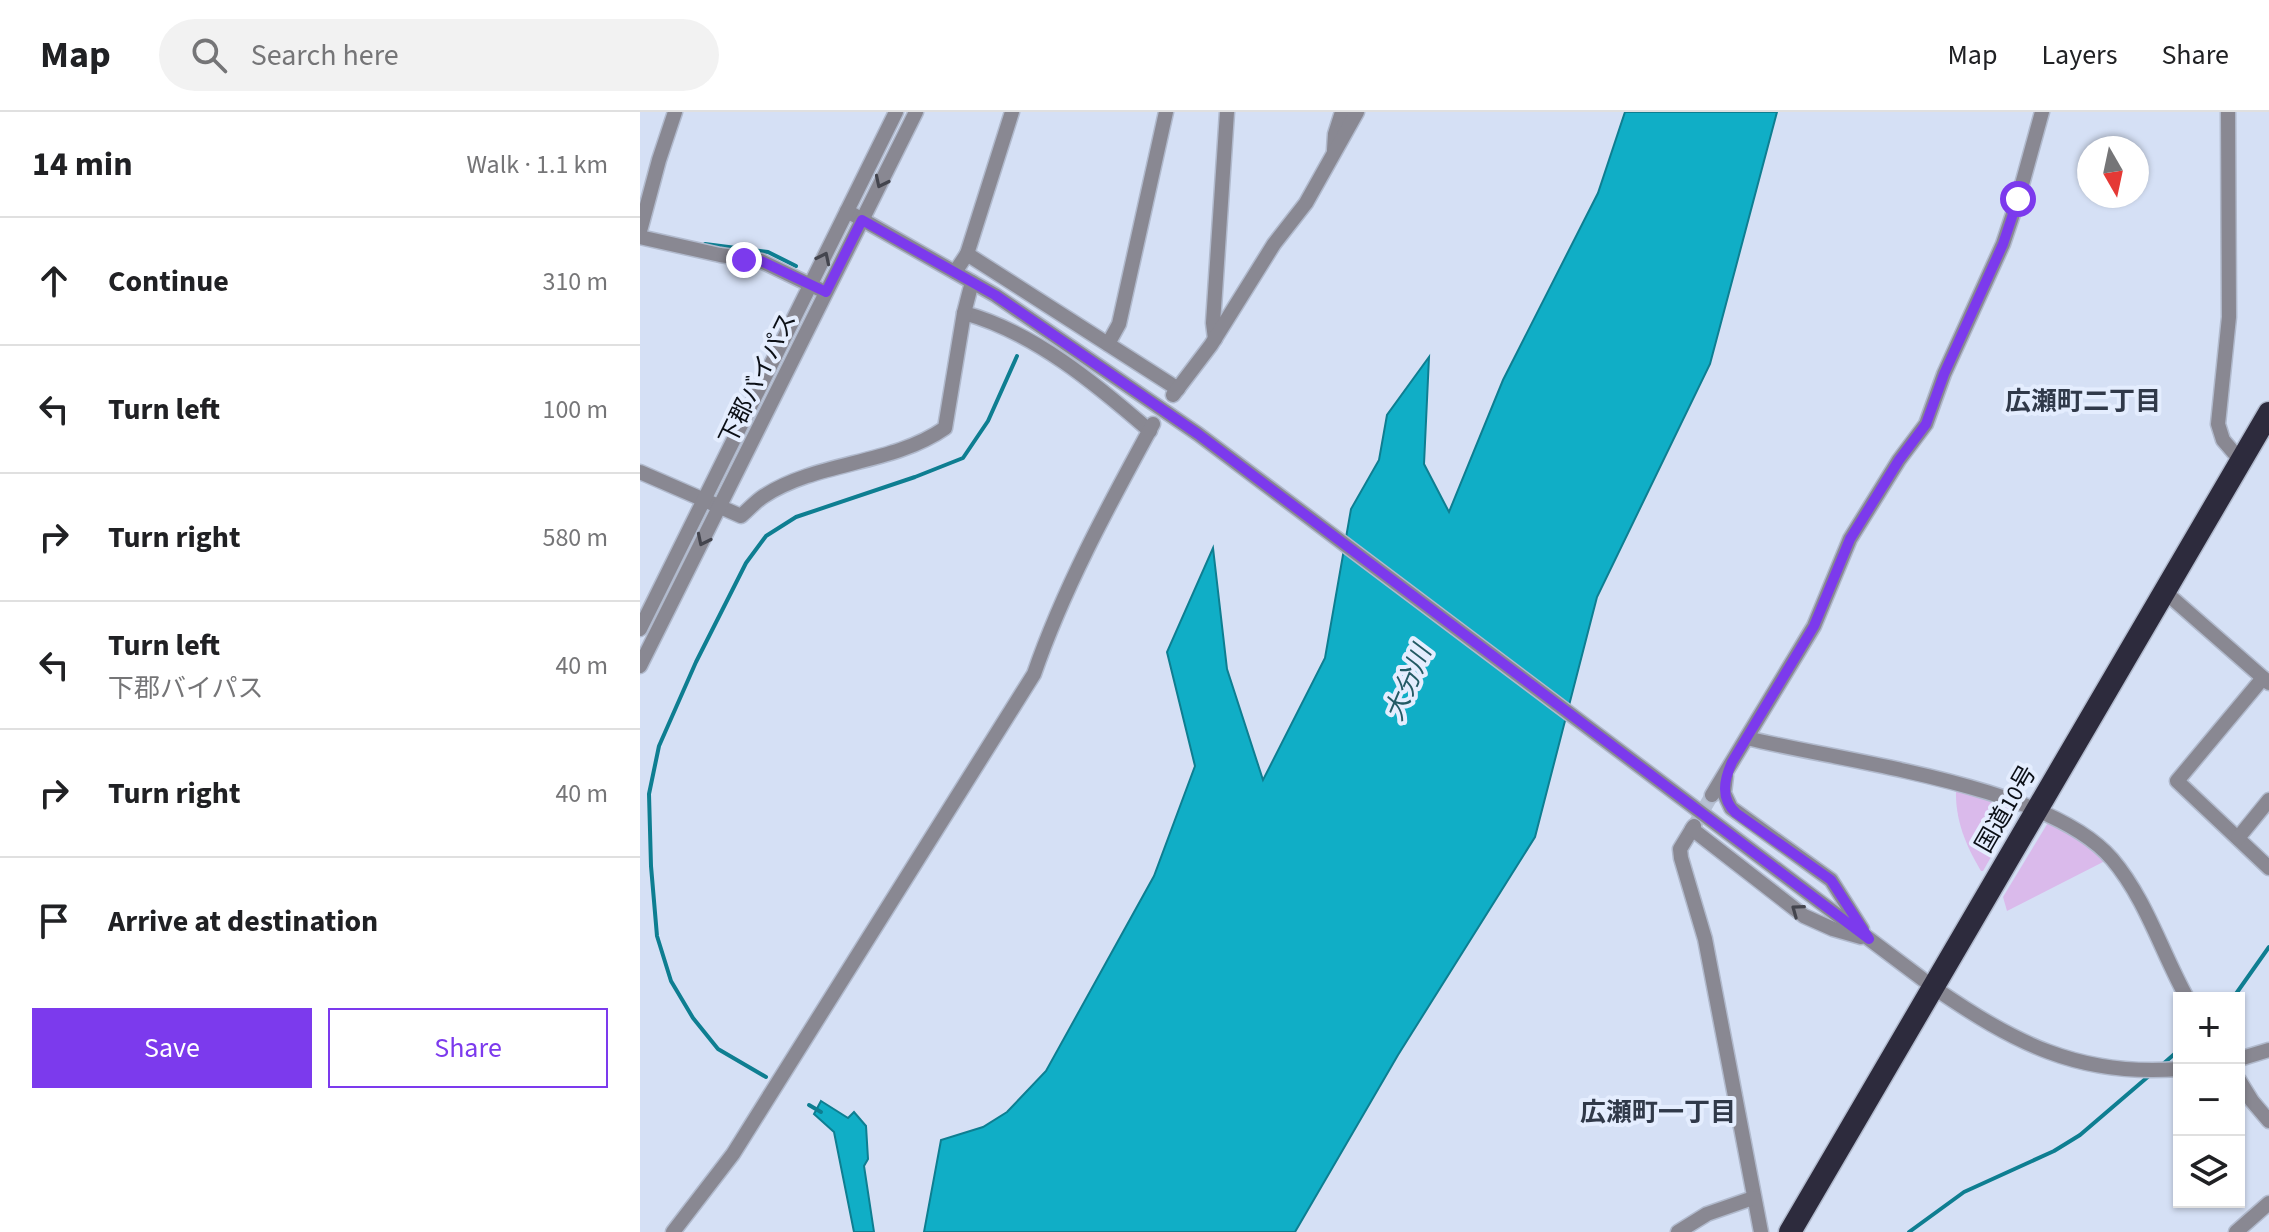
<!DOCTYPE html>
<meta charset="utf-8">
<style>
:root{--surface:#fff;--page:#f2f2f2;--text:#202124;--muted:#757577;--line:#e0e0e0;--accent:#7c3aed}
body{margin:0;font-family:"Source Sans 3","Noto Sans JP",sans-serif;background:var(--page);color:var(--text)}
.controls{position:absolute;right:24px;bottom:24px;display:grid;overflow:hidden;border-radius:0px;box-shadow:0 2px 6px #0004}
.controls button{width:72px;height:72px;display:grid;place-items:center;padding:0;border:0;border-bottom:2px solid var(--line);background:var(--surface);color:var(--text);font:40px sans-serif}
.compass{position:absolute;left:1437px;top:24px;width:72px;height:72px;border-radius:50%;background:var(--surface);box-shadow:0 2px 6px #0004;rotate:171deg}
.stop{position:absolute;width:24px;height:24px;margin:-18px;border:6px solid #7c3aed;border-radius:50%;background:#fff}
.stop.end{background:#7c3aed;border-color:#fff;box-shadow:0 2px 8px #0008}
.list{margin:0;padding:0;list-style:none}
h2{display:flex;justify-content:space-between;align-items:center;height:104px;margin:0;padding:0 32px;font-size:34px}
h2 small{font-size:26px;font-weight:400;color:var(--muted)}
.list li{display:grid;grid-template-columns:52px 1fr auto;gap:24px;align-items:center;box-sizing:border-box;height:128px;padding:0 32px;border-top:2px solid var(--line)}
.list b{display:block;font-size:30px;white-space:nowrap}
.list p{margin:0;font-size:26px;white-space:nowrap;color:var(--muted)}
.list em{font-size:26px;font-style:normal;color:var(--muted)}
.actions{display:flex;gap:16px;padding:24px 32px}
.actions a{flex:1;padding:18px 0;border:2px solid var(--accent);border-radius:0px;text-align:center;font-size:28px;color:var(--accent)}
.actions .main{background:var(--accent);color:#fff}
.icon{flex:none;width:44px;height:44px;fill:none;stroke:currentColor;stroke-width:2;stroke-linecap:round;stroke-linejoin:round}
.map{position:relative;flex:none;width:1629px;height:1120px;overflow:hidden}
header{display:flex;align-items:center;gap:48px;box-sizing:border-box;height:112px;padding:0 40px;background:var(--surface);border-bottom:2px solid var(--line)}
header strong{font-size:38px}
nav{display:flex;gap:44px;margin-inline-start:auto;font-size:28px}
.search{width:560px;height:72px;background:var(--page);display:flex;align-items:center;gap:20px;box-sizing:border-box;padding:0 28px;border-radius:44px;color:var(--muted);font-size:30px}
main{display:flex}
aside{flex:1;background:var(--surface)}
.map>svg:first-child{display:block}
</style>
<header>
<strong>Map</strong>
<div class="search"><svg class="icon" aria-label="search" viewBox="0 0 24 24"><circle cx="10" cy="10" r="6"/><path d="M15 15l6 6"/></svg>Search here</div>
<nav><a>Map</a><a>Layers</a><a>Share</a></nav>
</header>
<main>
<aside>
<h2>14 min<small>Walk · 1.1 km</small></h2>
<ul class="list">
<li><svg class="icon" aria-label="ahead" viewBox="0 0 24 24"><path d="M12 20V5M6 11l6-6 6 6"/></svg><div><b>Continue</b></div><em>310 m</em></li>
<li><svg class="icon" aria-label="left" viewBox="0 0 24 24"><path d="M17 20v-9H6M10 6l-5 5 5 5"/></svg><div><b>Turn left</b></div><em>100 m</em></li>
<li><svg class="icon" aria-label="right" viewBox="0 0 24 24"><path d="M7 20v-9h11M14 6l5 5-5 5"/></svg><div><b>Turn right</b></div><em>580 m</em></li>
<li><svg class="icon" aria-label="left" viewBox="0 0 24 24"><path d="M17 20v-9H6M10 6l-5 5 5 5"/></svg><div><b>Turn left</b><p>下郡バイパス</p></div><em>40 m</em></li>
<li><svg class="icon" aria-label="right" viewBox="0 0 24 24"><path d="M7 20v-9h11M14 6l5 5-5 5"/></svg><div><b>Turn right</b></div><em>40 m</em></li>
<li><svg class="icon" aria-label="arrive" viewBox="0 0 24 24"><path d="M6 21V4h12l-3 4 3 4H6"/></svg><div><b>Arrive at destination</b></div></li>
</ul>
<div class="actions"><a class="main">Save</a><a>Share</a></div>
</aside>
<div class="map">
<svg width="1629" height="1120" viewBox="0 0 1629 1120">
<rect width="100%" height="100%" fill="#d5e0f5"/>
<g fill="#dabaeb">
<path d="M 1316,678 L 1378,698 L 1343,759 L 1341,759 C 1326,734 1315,708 1316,678 Z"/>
<polygon points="1409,709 1432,721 1465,749 1367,799 1363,785"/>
</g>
<g fill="#10aec6" stroke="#0e7e91" stroke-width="2">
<polygon points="985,0 1137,0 1070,252 957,485 895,725 758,943 655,1120 284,1120 301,1028 343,1015 367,1000 406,959 514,764 555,654 527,540 573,436 587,557 623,668 685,546 711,397 739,348 747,303 789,245 784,352 809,400 863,268 958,81"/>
<polygon points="181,989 208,1006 214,1000 226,1014 228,1047 224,1054 234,1120 214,1120 194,1020 174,1002"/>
</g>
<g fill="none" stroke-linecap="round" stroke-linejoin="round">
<g stroke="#0e7e91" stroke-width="4">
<polyline points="65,132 128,140 156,154"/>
<polyline points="1593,886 1629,835"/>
<polyline points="1523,952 1539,938"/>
<polyline points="126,965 78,937 53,906 31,869 17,824 11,754 9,682 19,634 56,550 106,451 126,424 156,405 275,365 323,346 348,309 377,244"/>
<polyline points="169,993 181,1000"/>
<polyline points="1269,1120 1324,1080 1414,1039 1440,1023 1510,963"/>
</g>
<polyline stroke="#b7c1d4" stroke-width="14" stroke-dasharray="14 7" stroke-linecap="butt" points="1054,714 1072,683"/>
<defs>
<g id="minor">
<polyline points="1588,0 1589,205 1578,312 1583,328 1601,349"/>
<polyline points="694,38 695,22 702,0"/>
<path d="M 207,99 L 355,183 L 558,322 L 1293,875 C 1373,930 1438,965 1539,957"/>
<polyline points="0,119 19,48 35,0"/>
<polyline points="0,125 80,143 121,149 179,177"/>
<polyline points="327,142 372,0"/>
<polyline points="315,160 327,142 538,277"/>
<path d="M 324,201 C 394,220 456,272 510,319"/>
<polyline points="575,227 573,211 587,0"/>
<polyline points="468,232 479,212 526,0"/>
<polyline points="533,283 571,233 634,132 666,91 717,0"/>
<path d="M 0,360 L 101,404 C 108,398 116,389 124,384 C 178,349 252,353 305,316 L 324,201 L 332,170"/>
<polyline points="1524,479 1629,571"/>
<polyline points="0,517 256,0"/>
<polyline points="0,554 276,0"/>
<polyline points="1623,566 1537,669 1629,756"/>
<path d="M 1107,626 C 1203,650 1407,672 1472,747 C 1506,787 1522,841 1547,886"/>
<polyline points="1086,664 1084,681 1091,696 1191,768 1222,817"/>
<polyline points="1072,683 1174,514 1210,427 1259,348 1286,312 1304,262 1363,132 1378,87 1402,0"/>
<polyline points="1054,714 1040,737 1041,746 1065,827 1121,1120"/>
<polyline points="1052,717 1164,804 1193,817 1221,825"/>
<polyline points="1598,726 1629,688"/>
<polyline points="1599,947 1629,938"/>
<polyline points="1599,968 1612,989 1629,1009"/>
<path d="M 33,1120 L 93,1042 L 394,562 C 424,475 469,393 513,312"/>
<polyline points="1038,1120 1067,1102 1113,1086"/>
<polyline points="1596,1120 1629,1091"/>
</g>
<polyline id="highway" points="1150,1120 1629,301"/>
</defs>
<use href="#minor" stroke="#b1bacd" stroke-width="17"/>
<use href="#highway" stroke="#b1bacd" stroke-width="25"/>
<use href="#minor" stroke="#898892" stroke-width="14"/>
<use href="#highway" stroke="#2d2b3d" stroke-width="22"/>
</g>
<defs><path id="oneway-chevron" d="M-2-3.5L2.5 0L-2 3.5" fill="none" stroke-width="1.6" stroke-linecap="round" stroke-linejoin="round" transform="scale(2)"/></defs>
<g stroke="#44454e">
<use href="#oneway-chevron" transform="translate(241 70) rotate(116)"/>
<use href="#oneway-chevron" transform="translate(184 146) rotate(-64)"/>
<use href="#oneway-chevron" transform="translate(63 428) rotate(116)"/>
<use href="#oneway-chevron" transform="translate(1157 798) rotate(-144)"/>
</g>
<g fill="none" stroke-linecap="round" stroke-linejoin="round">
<path stroke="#7c3aed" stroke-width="10" d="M 104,148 L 121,149 L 186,180 L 222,108 L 355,183 L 558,322 L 1229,827 L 1191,768 L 1096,701 C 1080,686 1084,668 1092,650 L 1174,514 L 1210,427 L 1259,348 L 1286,312 L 1304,262 L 1363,132 L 1378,87"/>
</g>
<g text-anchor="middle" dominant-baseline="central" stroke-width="8" stroke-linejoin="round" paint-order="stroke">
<g font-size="24" fill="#0b0f16" stroke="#e4edfe">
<text transform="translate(118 267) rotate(-64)">下郡バイパス</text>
<text transform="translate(1366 697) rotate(-60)">国道10号</text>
</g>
<g font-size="26" font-weight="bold" fill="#303949" stroke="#e4edfe">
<text x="1443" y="289">広瀬町二丁目</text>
<text x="1018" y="1000">広瀬町一丁目</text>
</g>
<g font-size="26" font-style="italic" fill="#235a64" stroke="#e4edfe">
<text transform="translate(768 571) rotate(-67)">大分川</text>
</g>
</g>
</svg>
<div class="controls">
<button>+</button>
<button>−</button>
<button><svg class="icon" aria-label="layers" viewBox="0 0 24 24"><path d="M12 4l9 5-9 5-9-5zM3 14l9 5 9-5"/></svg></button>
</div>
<svg class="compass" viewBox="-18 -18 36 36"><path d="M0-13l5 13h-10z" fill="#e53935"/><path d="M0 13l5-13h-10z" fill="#757577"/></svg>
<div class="stop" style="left:1378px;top:87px"></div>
<div class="stop end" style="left:104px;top:148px"></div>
</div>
</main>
